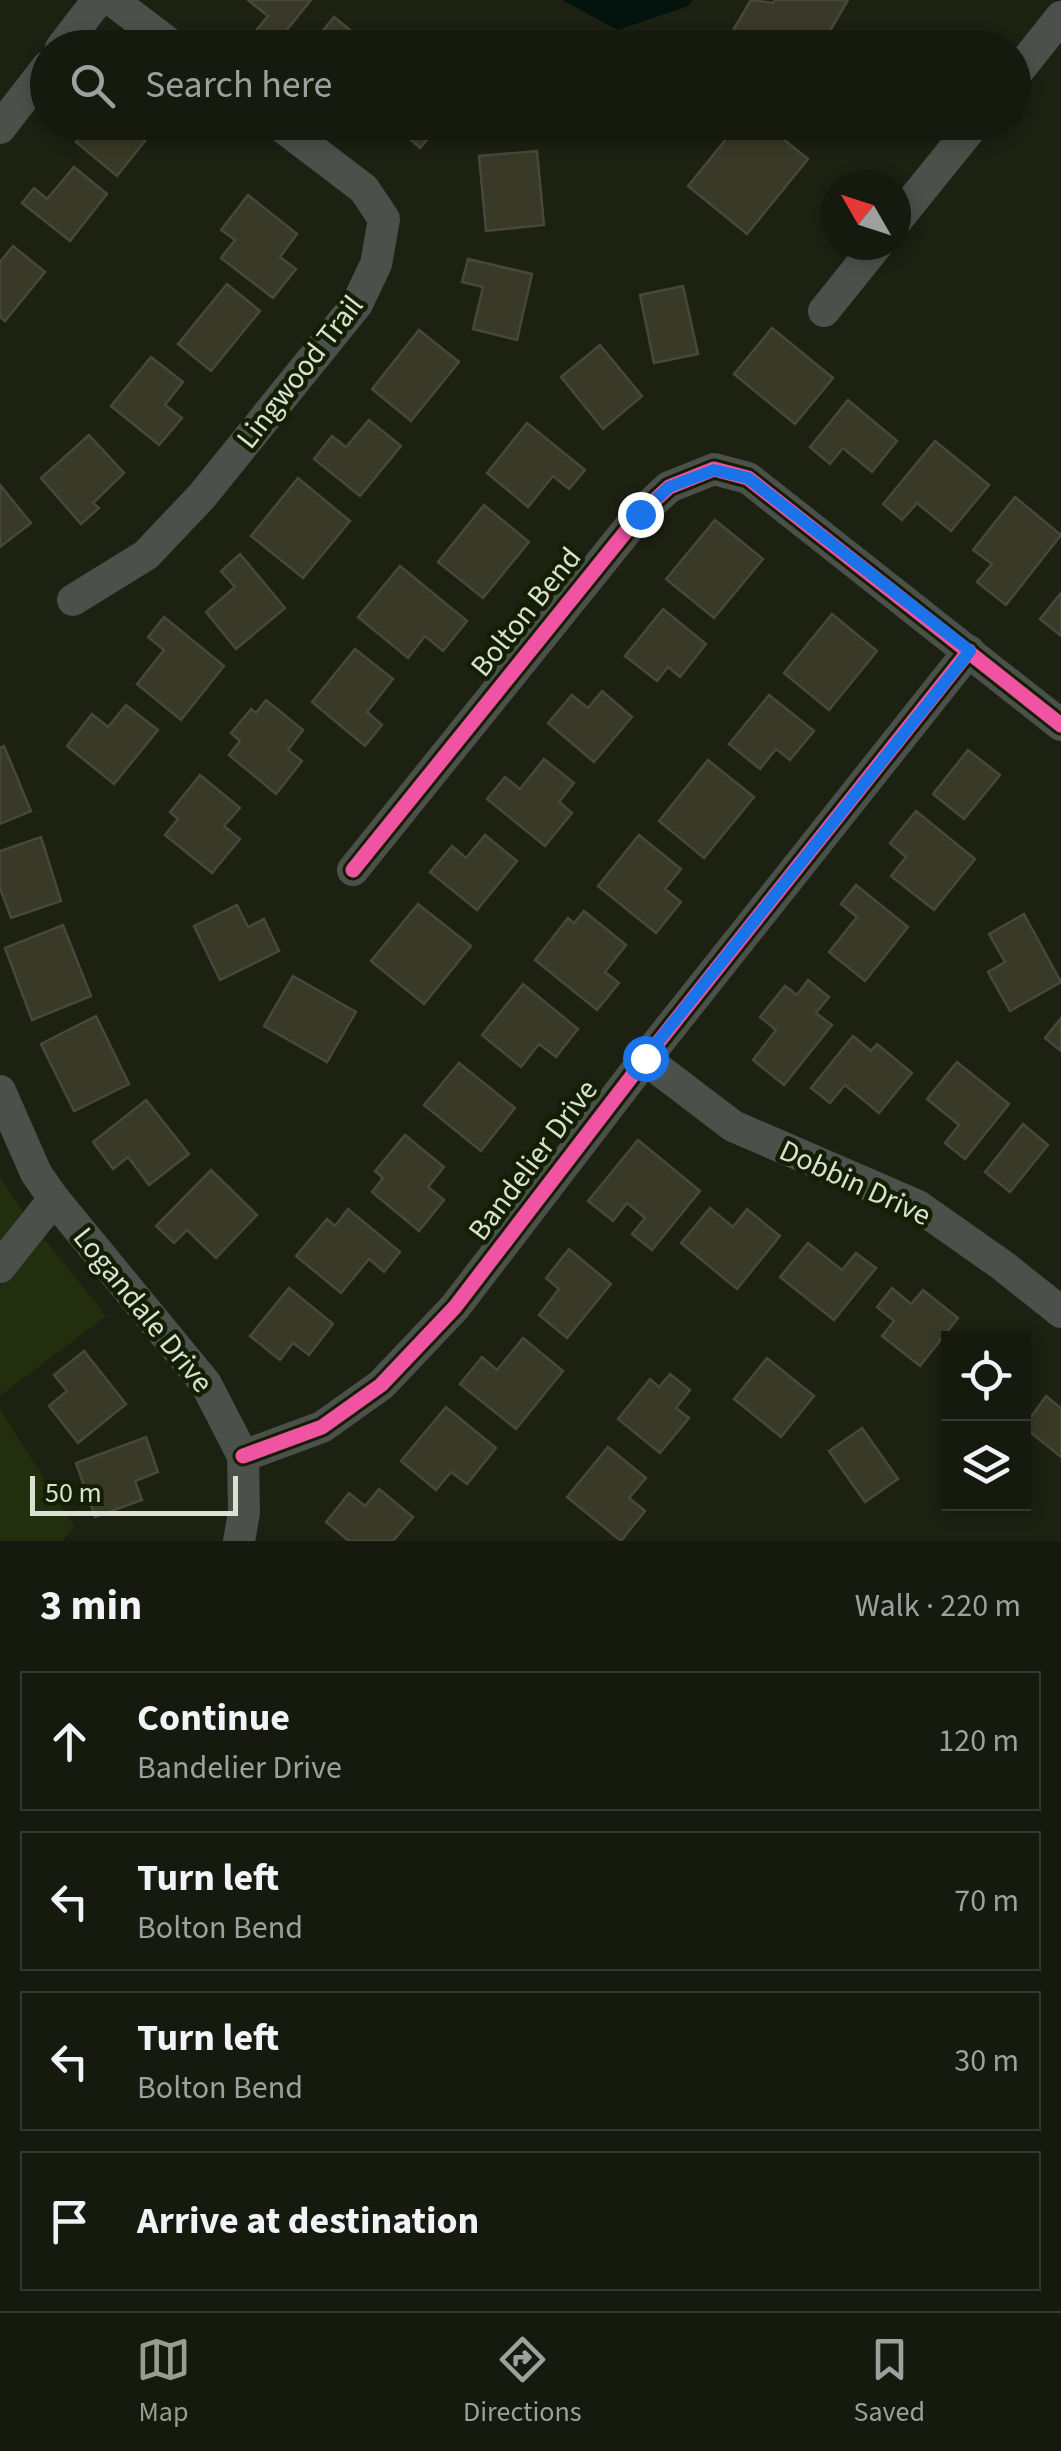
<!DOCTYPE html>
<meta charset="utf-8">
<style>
:root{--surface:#15190e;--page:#22261c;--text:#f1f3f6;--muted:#9da09e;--line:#34382e;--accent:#979e8e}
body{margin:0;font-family:"Source Sans 3",sans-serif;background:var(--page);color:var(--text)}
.controls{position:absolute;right:30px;bottom:30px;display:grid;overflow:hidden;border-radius:0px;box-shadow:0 5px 15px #0003}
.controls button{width:90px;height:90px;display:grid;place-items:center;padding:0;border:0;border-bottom:2px solid var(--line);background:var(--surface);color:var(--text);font:50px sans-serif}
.compass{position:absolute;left:821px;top:170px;width:90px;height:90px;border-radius:50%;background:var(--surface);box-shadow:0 5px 15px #0003;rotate:309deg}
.scale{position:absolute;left:30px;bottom:25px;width:208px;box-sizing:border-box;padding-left:10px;border:5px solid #d9e1d0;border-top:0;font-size:28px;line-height:35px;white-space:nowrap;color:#d9e1d0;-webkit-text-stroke:8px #141e03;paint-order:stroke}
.stop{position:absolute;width:30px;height:30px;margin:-22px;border:8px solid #1a73e8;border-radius:50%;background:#fff}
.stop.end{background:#1a73e8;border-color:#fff;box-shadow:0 2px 10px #0008}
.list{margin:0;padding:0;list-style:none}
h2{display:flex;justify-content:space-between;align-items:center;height:130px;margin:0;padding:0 40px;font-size:42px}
h2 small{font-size:32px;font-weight:400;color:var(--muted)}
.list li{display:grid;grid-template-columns:65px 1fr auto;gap:30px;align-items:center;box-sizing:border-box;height:140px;margin:0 20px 20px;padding:0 20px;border:2px solid var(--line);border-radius:0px}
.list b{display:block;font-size:38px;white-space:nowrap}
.list p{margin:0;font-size:32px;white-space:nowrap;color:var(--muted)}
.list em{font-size:32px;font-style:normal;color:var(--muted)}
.icon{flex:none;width:55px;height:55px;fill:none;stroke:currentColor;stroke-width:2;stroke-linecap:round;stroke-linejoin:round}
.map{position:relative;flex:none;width:1061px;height:1541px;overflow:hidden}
.search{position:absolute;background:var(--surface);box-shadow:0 5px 15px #0003;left:30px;right:30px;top:30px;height:110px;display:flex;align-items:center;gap:25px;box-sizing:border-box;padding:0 35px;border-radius:55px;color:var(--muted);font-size:38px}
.sheet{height:770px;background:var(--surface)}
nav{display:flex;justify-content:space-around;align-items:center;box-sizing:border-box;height:140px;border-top:2px solid var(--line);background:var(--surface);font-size:28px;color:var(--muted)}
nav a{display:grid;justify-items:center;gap:5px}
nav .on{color:var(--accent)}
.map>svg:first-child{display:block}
</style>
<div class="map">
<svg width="1061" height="1541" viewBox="0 0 1061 1541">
<rect width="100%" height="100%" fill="#1c2112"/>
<g fill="#222e0e">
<polygon points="0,1177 25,1215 106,1316 0,1396"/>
<polygon points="0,1409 74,1526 62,1541 0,1541"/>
</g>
<polygon fill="#03130e" points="562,0 693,0 688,6 618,30"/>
<g fill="#383926" stroke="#47483b" stroke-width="2.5">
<polygon points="248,0 311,0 272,48 254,33 268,16"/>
<polygon points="751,0 773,3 775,0 848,0 828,34 847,45 846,48 757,48 732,32"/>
<polygon points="334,17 372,48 309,48"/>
<polygon points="91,122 160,122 117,176 76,142"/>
<polygon points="391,122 442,122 420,148"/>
<polygon points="740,122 762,122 808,159 747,234 688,186"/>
<polygon points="537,151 544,225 486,231 479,156"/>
<polygon points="74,167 107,194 70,241 22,203 34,188 47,199"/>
<polygon points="248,195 297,234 280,257 296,269 273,298 221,258 235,240 221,230"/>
<polygon points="13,246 45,272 5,321 0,317 0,262"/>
<polygon points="468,259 532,274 517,340 473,329 483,287 462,282"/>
<polygon points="227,284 260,311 211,371 178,344"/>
<polygon points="683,286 698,354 654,363 640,295"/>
<polygon points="772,328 833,378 795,424 734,374"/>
<polygon points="419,330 459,362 411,421 372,389"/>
<polygon points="600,345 642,396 603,429 561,377"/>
<polygon points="151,357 183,382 165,405 182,418 159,445 111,406"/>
<polygon points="848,400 897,441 872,472 843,448 830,464 810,447"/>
<polygon points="369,420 401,446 360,496 314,459 332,436 346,447"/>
<polygon points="527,423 585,470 569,489 553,476 528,507 487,473"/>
<polygon points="89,435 124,473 93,503 99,508 81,524 41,478"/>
<polygon points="935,441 989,485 951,531 917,503 902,520 883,504"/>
<polygon points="298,478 350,521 303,578 251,536"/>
<polygon points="0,485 31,523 0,547"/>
<polygon points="1015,497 1061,535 1006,605 977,582 992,564 973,550"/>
<polygon points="484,505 529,542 483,598 438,562"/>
<polygon points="715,520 763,559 714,618 666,579"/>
<polygon points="240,554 285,608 236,649 206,612 235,587 221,571"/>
<polygon points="400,566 467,621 443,651 425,636 408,658 358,617"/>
<polygon points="1061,593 1061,636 1040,619"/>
<polygon points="663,609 706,644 680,677 668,667 657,681 625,656"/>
<polygon points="832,614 877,651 829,710 784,673"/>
<polygon points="164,617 224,666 181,720 137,684 164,650 148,637"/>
<polygon points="355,649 393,679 367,712 382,725 365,746 312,702"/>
<polygon points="602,691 632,717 594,762 548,723 572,695 588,708"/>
<polygon points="769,695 814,731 790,760 776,749 760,769 729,744"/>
<polygon points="266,700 303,730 288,750 302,761 276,794 229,755 240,741 231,733 251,709 256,713"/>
<polygon points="126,705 158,730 114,784 67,746 92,714 108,727"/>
<polygon points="4,746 31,811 0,824 0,748"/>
<polygon points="968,750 1000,775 964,819 933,794"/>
<polygon points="544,759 574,783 559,802 572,813 545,846 487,799 505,777 520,789"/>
<polygon points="708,760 754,797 704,858 659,821"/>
<polygon points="200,775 240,808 224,826 240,839 212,873 165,835 178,819 170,812"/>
<polygon points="916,811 975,859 934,910 891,876 906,857 890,843"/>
<polygon points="485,835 517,861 477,910 430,872 452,846 466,858"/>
<polygon points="639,835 681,869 665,889 681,902 656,933 598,886"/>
<polygon points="41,837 61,901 11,918 0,888 0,851"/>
<polygon points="856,885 908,927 865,981 829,952 857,917 841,904"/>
<polygon points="418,904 471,946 424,1004 371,961"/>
<polygon points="237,905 248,927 264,919 279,951 220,980 194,926"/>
<polygon points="584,911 626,945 605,972 619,983 597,1010 535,960 568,918 574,923"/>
<polygon points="1024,914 1061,982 1010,1011 988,972 1005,962 989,934"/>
<polygon points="63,925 91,996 32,1020 5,948"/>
<polygon points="293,976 356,1012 327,1062 264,1026"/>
<polygon points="808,980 829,997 816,1013 832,1025 784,1085 753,1060 776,1030 760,1017 785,986 797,995"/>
<polygon points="523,984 578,1029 556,1057 539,1044 521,1067 482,1035"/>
<polygon points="96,1016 129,1084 74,1111 41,1044"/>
<polygon points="1061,1018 1061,1051 1045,1038"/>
<polygon points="853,1036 871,1051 877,1044 912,1073 879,1113 845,1085 830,1103 811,1088"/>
<polygon points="957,1062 1009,1104 965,1159 945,1143 959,1125 927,1099"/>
<polygon points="459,1063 515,1108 481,1151 424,1105"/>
<polygon points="146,1100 189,1154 149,1185 128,1157 113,1169 93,1142"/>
<polygon points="1023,1124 1048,1145 1010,1192 985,1172"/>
<polygon points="405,1135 444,1167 428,1187 444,1200 419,1231 372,1192 383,1178 375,1171"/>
<polygon points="638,1140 700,1191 652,1250 632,1234 645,1218 627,1203 613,1221 588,1201"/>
<polygon points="211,1170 257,1215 216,1258 187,1230 174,1243 156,1226"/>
<polygon points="710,1208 733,1227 747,1209 780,1236 737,1289 681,1243"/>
<polygon points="348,1209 400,1252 384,1272 369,1259 341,1293 296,1256 327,1219 335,1226"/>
<polygon points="808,1243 842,1270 856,1253 876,1268 834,1320 780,1277"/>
<polygon points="569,1249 611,1284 567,1338 539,1315 559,1289 546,1278"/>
<polygon points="289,1288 333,1324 309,1355 293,1343 280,1360 250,1336"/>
<polygon points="892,1288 911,1304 923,1290 958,1318 920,1366 882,1336 894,1321 877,1307"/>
<polygon points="523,1338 563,1371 516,1429 460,1384 482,1357 497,1370"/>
<polygon points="84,1351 126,1404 78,1443 49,1406 67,1391 54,1375"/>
<polygon points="767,1358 814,1396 781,1437 734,1399"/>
<polygon points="670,1374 690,1390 676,1408 689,1418 660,1453 618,1419 650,1379 659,1387"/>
<polygon points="1046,1396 1061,1408 1061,1457 1024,1427"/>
<polygon points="446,1407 496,1448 467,1484 451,1472 436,1490 401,1461"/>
<polygon points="862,1428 898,1479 865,1502 829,1451"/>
<polygon points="146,1437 158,1472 135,1481 142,1500 95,1517 76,1463"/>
<polygon points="608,1447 646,1478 629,1498 645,1511 621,1541 567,1497"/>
<polygon points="379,1489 413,1517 393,1541 349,1541 326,1522 349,1493 365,1506"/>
</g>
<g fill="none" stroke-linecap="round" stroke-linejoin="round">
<g stroke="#4c504b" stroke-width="32">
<polyline points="112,0 175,48"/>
<polyline points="61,48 98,0"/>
<polyline points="1014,76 1061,17"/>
<polyline points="0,128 48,66"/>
<polyline points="896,221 976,122"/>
<polyline points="824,311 877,245"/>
<polyline points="73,600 146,555 202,496 357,304 376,264 384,219 364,189 276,122"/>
<polyline points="353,870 640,514 669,487 714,469 748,478 1061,725"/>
<polyline points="645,1059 733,1126 918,1206 1002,1265 1061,1312"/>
<polyline points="0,1091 36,1173 54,1199 206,1384 243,1456 244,1513 239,1541"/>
<polyline points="0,1267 54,1199"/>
<polyline points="243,1456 322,1427 381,1385 455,1307 645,1059 969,651"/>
</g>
<defs>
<g id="cycleway">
<polyline points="353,870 640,514 669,487 714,469 748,478 1061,725"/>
<polyline points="243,1456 322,1427 381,1385 455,1307 645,1059 969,651"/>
</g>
</defs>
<use href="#cycleway" stroke="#141e03" stroke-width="21"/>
<use href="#cycleway" stroke="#f153a3" stroke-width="15"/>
</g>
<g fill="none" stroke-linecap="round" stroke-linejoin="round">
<polyline stroke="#1a73e8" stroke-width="12" points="640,514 669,487 714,470 748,478 970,651 645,1058"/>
</g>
<g text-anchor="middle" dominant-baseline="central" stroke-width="9" stroke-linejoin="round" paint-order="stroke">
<g font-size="30" fill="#d9e1d0" stroke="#141e03">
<text transform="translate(300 372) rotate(-52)">Lingwood Trail</text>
<text transform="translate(526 612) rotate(-51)">Bolton Bend</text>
<text transform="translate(533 1160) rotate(-53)">Bandelier Drive</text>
<text transform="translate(855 1183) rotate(25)">Dobbin Drive</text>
<text transform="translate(143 1310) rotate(51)">Logandale Drive</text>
</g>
</g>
</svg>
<div class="controls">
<button><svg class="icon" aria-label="locate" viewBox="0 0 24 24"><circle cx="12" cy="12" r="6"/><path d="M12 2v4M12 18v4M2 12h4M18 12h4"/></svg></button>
<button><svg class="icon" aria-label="layers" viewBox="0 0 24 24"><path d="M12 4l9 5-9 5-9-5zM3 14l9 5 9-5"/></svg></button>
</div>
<svg class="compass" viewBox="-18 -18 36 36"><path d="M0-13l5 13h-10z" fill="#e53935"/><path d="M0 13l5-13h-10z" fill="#9da09e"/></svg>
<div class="scale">50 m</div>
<div class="stop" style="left:645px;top:1058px"></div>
<div class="stop end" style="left:640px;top:514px"></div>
<div class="search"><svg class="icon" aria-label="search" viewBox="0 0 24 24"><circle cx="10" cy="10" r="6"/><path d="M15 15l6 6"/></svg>Search here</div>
</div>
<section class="sheet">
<h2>3 min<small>Walk · 220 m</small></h2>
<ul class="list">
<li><svg class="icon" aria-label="ahead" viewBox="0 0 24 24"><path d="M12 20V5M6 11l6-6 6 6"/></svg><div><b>Continue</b><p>Bandelier Drive</p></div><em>120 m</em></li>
<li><svg class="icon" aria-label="left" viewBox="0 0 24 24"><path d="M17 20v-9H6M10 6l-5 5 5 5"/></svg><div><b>Turn left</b><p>Bolton Bend</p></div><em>70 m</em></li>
<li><svg class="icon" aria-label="left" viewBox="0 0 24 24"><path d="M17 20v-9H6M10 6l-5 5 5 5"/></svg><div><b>Turn left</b><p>Bolton Bend</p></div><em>30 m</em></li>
<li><svg class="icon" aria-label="arrive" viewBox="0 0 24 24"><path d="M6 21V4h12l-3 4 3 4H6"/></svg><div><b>Arrive at destination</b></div></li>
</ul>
</section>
<nav>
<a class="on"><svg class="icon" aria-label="map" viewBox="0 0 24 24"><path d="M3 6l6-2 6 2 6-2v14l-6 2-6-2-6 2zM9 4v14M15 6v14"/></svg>Map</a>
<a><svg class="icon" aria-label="directions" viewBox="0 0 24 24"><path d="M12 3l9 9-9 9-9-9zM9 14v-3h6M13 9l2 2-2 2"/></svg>Directions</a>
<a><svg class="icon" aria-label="saved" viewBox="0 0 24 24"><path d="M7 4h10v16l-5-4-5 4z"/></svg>Saved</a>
</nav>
